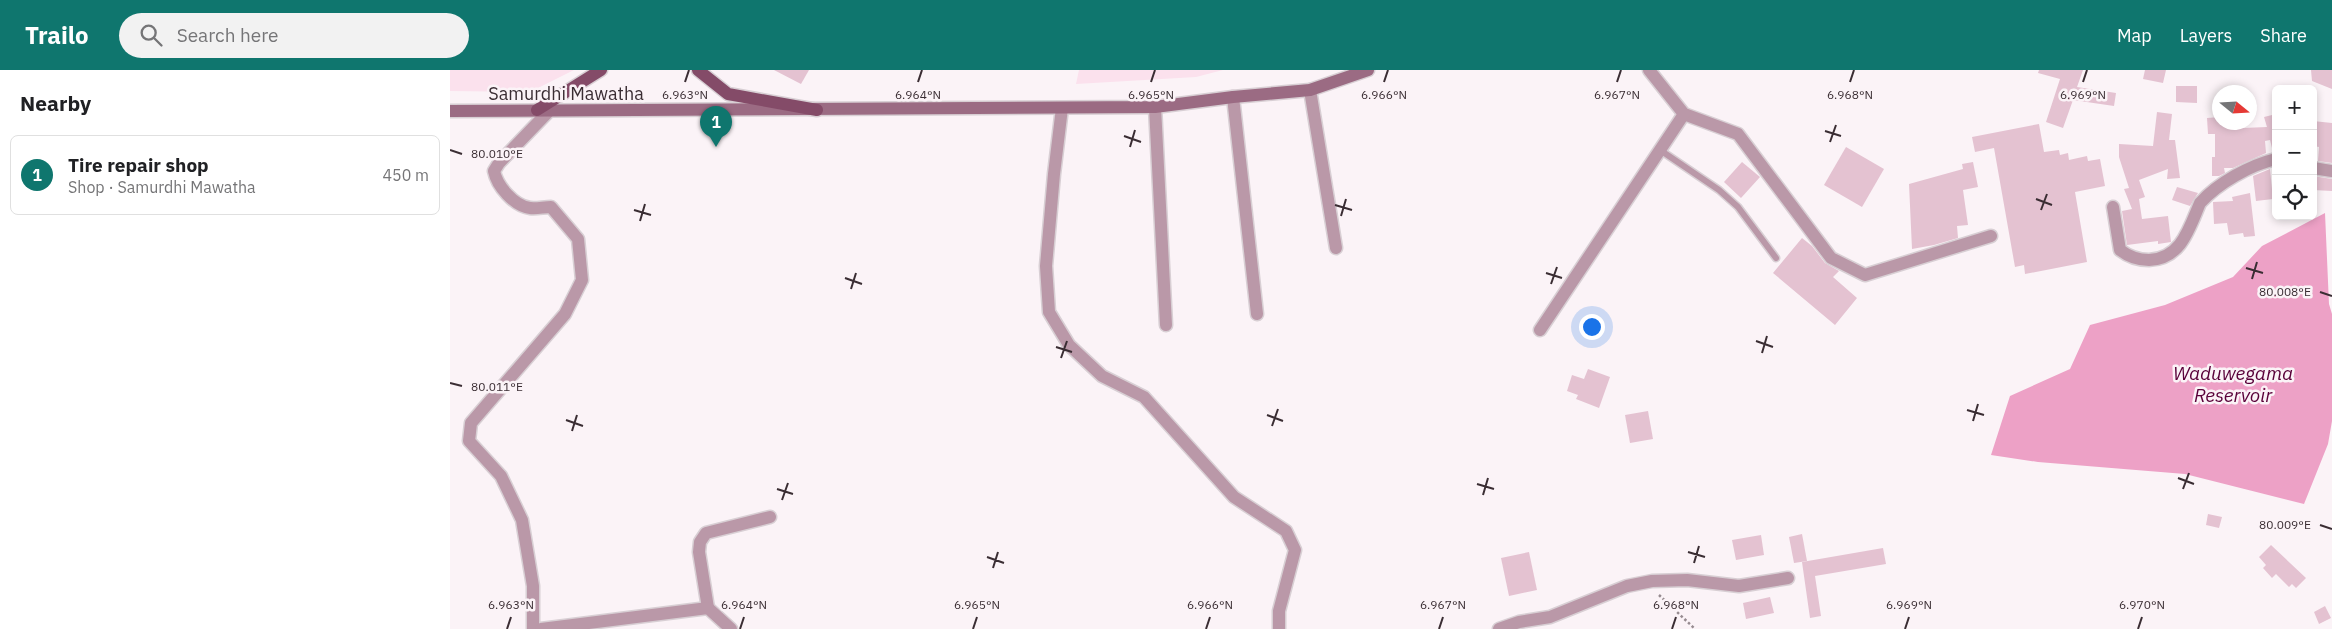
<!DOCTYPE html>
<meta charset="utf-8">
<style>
:root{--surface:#fff;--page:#f2f2f2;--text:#202124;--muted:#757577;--line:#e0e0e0;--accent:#0f766e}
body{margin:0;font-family:"IBM Plex Sans",sans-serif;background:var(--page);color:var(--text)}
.controls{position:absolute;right:15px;top:15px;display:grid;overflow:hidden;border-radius:8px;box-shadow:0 2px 8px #0003}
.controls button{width:45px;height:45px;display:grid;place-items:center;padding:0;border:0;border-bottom:1px solid var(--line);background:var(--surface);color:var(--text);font:25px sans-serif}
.compass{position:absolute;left:1762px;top:15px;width:45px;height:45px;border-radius:50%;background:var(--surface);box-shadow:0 2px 8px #0003;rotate:108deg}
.you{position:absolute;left:1141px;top:256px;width:18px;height:18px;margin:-12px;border:4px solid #fff;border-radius:50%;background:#1a73e8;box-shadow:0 0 0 8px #1a73e833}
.badge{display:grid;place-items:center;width:32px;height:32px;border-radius:50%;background:var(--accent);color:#fff;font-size:16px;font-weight:700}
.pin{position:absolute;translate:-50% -41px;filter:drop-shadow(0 1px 2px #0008)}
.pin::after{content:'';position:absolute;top:26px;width:18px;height:15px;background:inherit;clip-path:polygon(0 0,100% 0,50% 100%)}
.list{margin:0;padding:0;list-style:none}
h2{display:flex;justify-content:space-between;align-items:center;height:65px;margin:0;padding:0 20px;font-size:21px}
h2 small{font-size:16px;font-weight:400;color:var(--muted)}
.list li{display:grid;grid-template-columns:32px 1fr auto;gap:15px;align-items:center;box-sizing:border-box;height:80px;margin:0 10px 10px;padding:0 10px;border:1px solid var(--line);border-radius:8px}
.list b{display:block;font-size:19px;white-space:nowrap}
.list p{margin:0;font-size:16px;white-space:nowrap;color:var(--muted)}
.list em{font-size:16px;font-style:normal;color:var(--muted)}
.icon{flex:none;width:28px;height:28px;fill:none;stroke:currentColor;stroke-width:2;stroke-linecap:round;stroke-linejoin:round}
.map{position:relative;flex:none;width:1882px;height:559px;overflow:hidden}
header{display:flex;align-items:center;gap:30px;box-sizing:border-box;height:70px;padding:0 25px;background:var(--accent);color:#fff}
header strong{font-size:24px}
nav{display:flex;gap:28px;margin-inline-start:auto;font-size:18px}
.search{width:350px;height:45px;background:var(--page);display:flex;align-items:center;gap:12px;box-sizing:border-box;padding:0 18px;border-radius:28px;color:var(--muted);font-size:19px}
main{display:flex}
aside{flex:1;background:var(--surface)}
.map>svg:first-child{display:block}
</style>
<header>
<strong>Trailo</strong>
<div class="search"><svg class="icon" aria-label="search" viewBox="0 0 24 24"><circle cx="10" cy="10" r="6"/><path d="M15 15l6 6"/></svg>Search here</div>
<nav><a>Map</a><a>Layers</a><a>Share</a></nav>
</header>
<main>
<aside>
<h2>Nearby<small></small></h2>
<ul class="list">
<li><span class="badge">1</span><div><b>Tire repair shop</b><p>Shop · Samurdhi Mawatha</p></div><em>450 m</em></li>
</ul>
</aside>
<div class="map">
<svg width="1882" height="559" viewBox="0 0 1882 559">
<rect width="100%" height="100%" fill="#fbf3f7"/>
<g fill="#fbe1ed">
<polygon points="0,0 124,0 80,22 0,21"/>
<polygon points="629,0 773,0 746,7 626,14"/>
</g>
<polygon fill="#eda1c6" points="1875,143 1879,234 1882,244 1882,351 1878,374 1854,434 1735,404 1588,392 1541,385 1560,326 1620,299 1640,255 1715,235 1783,207 1812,176"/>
<g fill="#e4c2d1">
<polygon points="324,0 359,0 351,14"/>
<polygon points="1589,0 1633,0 1627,17 1666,23 1664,36 1623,30 1613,58 1596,52 1610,9 1588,3"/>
<polygon points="1695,0 1716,0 1713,13 1693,9"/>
<polygon points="1861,0 1882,0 1882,19 1862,11"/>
<polygon points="1726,16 1747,16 1747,33 1726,32"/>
<polygon points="1707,42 1722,44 1719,70 1725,70 1730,108 1717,109 1718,99 1689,110 1695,127 1689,129 1692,149 1718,146 1721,172 1708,174 1708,171 1677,175 1672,141 1682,139 1674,119 1679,118 1669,87 1669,74 1703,76"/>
<polygon points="1826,44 1826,78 1822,78 1820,70 1815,71 1816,83 1783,98 1774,98 1775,103 1769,106 1762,106 1762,87 1765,87 1765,64 1758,64 1757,48 1770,47 1770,52 1793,52 1793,58 1817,57 1814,47"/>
<polygon points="1863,51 1882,53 1882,93 1868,91 1869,77 1863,76"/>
<polygon points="1589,54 1594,82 1609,80 1610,85 1618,83 1619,90 1637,86 1638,91 1650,89 1655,116 1625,122 1637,192 1575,204 1574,195 1565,197 1544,78 1525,82 1522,67"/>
<polygon points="1396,77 1434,99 1412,137 1374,115"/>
<polygon points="1292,92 1310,107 1291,128 1274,112"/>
<polygon points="1523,92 1528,117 1513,120 1518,155 1507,156 1508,168 1484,175 1462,179 1459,114 1513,99 1512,94"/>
<polygon points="1820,99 1823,129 1806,131 1803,106"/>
<polygon points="1863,106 1882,109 1882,121 1863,120"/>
<polygon points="1727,117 1748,123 1740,136 1722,130"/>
<polygon points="1800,123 1805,166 1794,167 1793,163 1779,165 1777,153 1764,154 1763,132 1783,131 1782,127"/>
<polygon points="1352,168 1362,176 1375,193 1389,201 1383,207 1407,228 1385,255 1323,203"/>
<polygon points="1138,299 1160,307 1149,338 1126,329 1128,325 1117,321 1122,305 1134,309"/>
<polygon points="1198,341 1203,369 1180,373 1175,345"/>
<polygon points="1758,444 1772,447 1769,458 1756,455"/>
<polygon points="1352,464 1357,491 1344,493 1339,467"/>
<polygon points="1311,465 1314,485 1286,490 1282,470"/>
<polygon points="1821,475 1856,508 1846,518 1842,514 1839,517 1826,504 1822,508 1813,498 1816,495 1809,487"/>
<polygon points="1433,478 1436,494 1365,506 1371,546 1360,548 1352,492"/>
<polygon points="1079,482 1087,520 1059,526 1051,488"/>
<polygon points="1320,527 1324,543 1296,549 1293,533"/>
<polygon points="1875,536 1881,548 1869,554 1864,542"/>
</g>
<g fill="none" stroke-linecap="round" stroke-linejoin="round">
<defs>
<polyline id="service" points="1210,80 1269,120 1288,137 1326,188"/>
<g id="minor">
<polyline points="1199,0 1234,44 1288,64 1381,188 1415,205 1541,166"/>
<polyline points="860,20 886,178"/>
<polyline points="783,27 807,244"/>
<polyline points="705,37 716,255"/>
<polyline points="612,38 604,104 596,196 599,242 619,275 652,306 694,327 784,427 836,461 845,480 829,541 829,559"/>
<polyline points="1863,98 1882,101"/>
<path d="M 1663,137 L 1670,180 C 1679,187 1687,190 1699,190 C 1731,189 1739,159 1750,133 C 1768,113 1800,95 1826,89"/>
<polyline points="1090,260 1234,44"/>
<polyline points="258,538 249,482 250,472 256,463 320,447"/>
<path d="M 83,559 L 83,516 L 72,450 L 51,406 L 19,371 L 21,353 L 115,244 L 132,210 L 128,169 L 101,137 C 94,137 86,139 80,138 C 64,136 47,116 44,101 L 49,93 L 100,40"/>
<polyline points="91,559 258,538 281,559"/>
<polyline points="1049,559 1069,552 1100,547 1177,516 1202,511 1237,510 1289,516 1338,508"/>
</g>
<polyline id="secondary" points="0,41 705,37 783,27 860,20 918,0"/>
<g id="primary">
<polyline points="248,0 278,24 367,40"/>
<polyline points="87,40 151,0"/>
</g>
</defs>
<use href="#service" stroke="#d8cfd4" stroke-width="9"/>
<use href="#minor" stroke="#d8cfd4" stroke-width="15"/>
<use href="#secondary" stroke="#d8cfd4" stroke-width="15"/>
<use href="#primary" stroke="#d8cfd4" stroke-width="15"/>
<polyline stroke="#968b90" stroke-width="2.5" stroke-dasharray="2.5 2.5" stroke-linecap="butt" points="1209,525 1245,559"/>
<use href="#service" stroke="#ba98a8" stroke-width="6"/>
<use href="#minor" stroke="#ba98a8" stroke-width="12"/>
<use href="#secondary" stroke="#9b6b83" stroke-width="12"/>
<use href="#primary" stroke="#844b68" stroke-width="12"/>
</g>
<path fill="none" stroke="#3a2d33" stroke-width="2" d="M 235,12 L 239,0M 468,12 L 472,0M 701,12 L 705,0M 934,12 L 938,0M 1167,12 L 1171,0M 1400,12 L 1404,0M 1633,12 L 1637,0M 1375,61 L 1391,66M 674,66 L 691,72M 1380,72 L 1386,55M 680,77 L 685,60M 0,80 L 12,84M 1586,129 L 1602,135M 885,135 L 902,140M 184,140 L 201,145M 1591,140 L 1597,124M 891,146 L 896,129M 190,151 L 195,134M 1796,198 L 1813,203M 1096,203 L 1112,208M 395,208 L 412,214M 1802,209 L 1807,192M 1101,214 L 1107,197M 401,219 L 406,203M 1870,222 L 1882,226M 1306,271 L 1323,277M 606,277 L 622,282M 1312,283 L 1317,266M 611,288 L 617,271M 0,313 L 12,316M 1517,340 L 1534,345M 817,345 L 833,351M 116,350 L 133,356M 1523,351 L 1528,334M 822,356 L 828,339M 122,361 L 127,345M 1728,408 L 1744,414M 1027,414 L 1044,419M 327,419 L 343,424M 1733,419 L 1739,403M 1033,425 L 1038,408M 332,430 L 338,413M 1870,455 L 1882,459M 1238,482 L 1255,487M 537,487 L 554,493M 1244,493 L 1249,476M 543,498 L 548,482M 57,559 L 61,547M 290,559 L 294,547M 523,559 L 527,547M 756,559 L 760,547M 989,559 L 993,547M 1222,559 L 1226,547M 1455,559 L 1459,547M 1688,559 L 1692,547"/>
<g text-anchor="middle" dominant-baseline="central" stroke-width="5" stroke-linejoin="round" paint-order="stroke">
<g font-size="18" fill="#3a2d33" stroke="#fbf3f7">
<text x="116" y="23">Samurdhi Mawatha</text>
</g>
<g font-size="19" font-style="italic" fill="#590039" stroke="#fbf3f7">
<text x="1783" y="303">Waduwegama<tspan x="1783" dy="22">Reservoir</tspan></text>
</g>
</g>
<g font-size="12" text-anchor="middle" fill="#3a2d33" stroke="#fbf3f7" stroke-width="5" stroke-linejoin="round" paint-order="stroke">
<text x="235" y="29">6.963°N</text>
<text x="468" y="29">6.964°N</text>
<text x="701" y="29">6.965°N</text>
<text x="934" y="29">6.966°N</text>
<text x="1167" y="29">6.967°N</text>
<text x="1400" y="29">6.968°N</text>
<text x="1633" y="29">6.969°N</text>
<text x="47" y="88">80.010°E</text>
<text x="1835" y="226">80.008°E</text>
<text x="47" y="321">80.011°E</text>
<text x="1835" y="459">80.009°E</text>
<text x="61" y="539">6.963°N</text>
<text x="294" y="539">6.964°N</text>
<text x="527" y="539">6.965°N</text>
<text x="760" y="539">6.966°N</text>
<text x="993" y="539">6.967°N</text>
<text x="1226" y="539">6.968°N</text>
<text x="1459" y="539">6.969°N</text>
<text x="1692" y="539">6.970°N</text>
</g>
</svg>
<div class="controls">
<button>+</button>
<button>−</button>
<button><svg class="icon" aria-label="locate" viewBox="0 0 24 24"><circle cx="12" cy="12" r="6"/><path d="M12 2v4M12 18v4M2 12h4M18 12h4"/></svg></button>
</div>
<svg class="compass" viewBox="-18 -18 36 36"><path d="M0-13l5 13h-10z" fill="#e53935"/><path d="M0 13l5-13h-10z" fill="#757577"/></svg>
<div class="you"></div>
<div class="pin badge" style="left:266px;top:77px">1</div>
</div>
</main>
